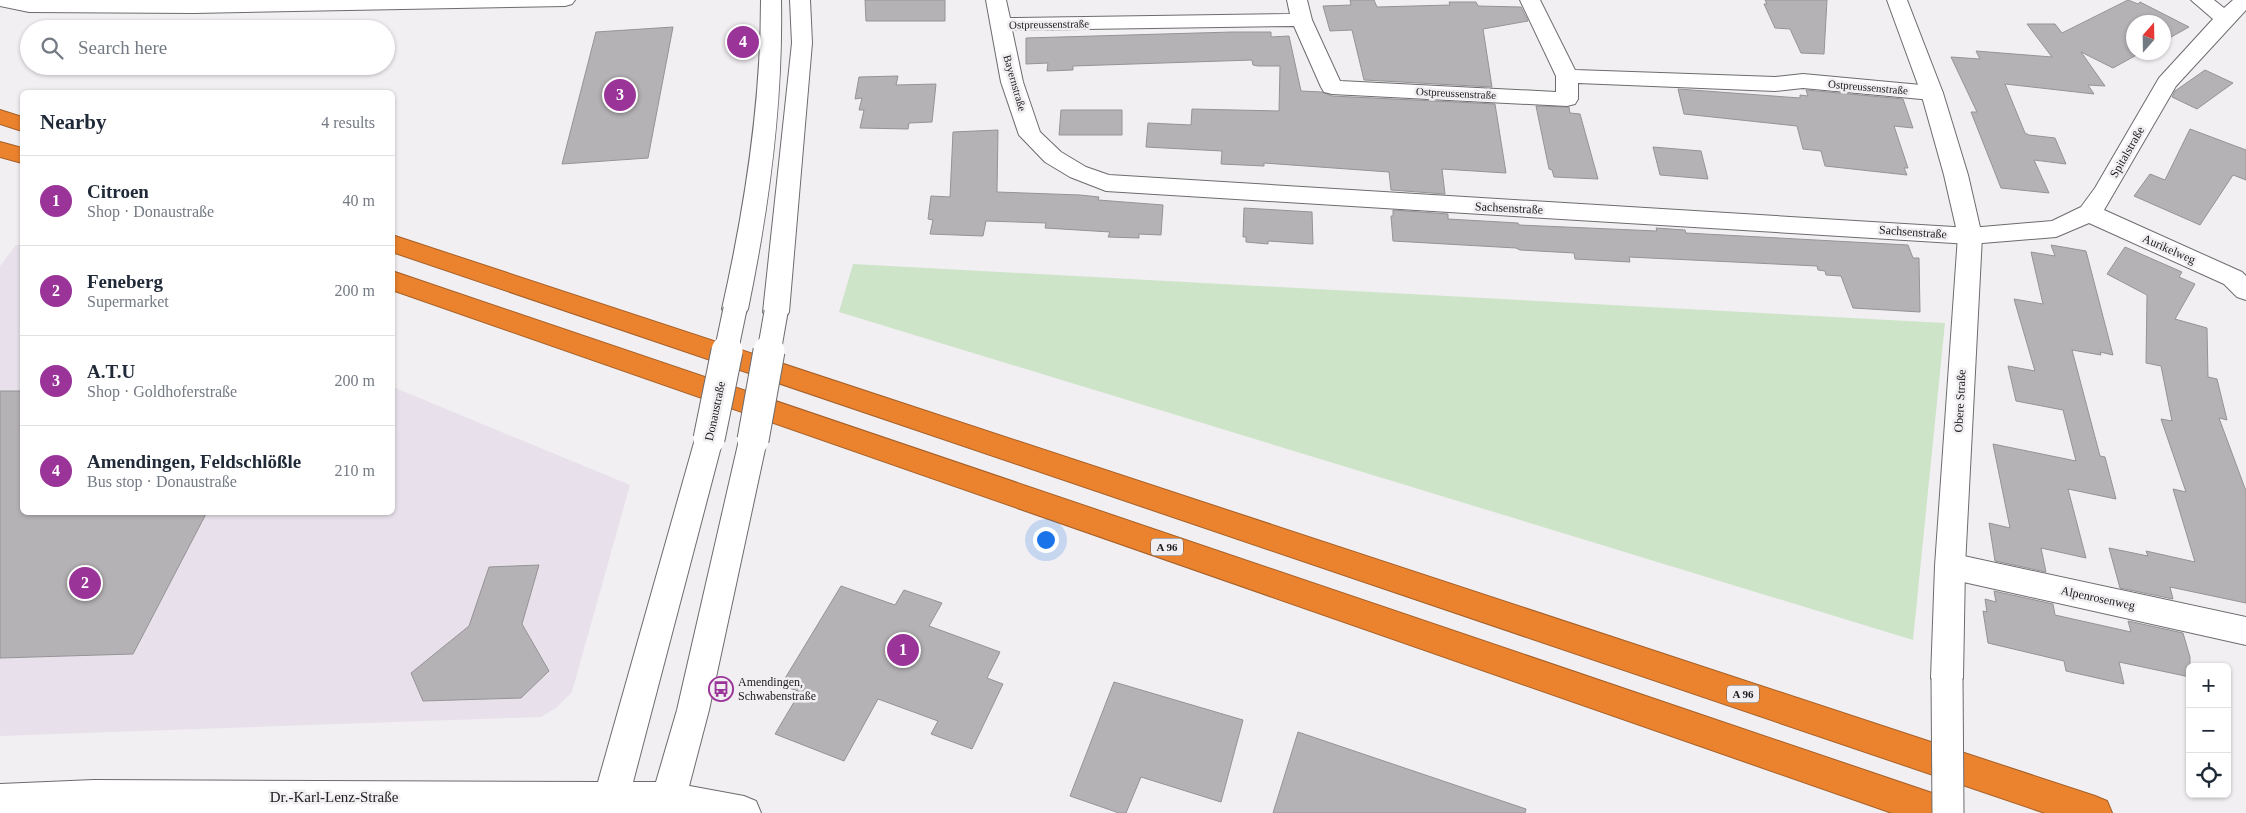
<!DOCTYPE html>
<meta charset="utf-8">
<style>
:root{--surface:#fff;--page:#f2f2f3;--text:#1f2937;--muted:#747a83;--line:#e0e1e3;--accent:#9a3499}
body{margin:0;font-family:"Times New Roman",serif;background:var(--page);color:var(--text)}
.controls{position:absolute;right:15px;bottom:15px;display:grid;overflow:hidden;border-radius:8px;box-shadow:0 1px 4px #0004}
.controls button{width:45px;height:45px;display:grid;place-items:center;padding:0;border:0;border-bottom:1px solid var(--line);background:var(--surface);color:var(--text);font:25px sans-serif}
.compass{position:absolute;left:2126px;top:15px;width:45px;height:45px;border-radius:50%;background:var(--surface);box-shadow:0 1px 4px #0004;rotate:20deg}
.you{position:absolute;left:1045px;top:539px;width:18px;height:18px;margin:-12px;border:4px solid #fff;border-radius:50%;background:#1a73e8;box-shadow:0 0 0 8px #1a73e833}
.badge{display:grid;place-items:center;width:32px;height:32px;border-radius:50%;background:var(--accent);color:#fff;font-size:16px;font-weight:700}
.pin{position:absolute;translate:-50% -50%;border:2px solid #fff;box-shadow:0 1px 5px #0006}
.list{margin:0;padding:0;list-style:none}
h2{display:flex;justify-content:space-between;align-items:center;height:65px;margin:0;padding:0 20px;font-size:21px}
h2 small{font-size:16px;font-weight:400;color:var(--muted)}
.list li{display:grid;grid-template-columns:32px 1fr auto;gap:15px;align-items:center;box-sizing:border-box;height:90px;padding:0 20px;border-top:1px solid var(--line)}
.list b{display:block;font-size:19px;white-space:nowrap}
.list p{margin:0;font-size:16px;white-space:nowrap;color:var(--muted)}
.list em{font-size:16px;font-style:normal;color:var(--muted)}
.icon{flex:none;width:28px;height:28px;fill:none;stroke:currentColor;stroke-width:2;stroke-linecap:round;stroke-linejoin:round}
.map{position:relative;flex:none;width:2246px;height:813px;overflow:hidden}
.search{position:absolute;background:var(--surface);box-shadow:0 1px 4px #0004;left:20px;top:20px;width:375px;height:55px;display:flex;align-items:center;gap:12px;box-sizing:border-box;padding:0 18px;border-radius:28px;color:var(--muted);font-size:19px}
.panel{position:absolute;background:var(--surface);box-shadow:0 1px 4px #0004;left:20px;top:90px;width:375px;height:425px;border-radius:8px}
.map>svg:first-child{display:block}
</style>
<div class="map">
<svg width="2246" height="813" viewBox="0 0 2246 813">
<rect width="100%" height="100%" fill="#f2eff2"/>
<polygon fill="#e8e1eb" points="16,245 22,245 22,512 392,512 393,387 630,485 572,692 556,708 541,717 0,736 0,266"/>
<polygon fill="#cde4c9" points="853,264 1945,323 1913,640 839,312"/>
<g fill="#b5b2b5" stroke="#969396">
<polygon points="865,0 945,0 945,21 866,21"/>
<polygon points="1350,0 1374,0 1377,7 1450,5 1449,2 1476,2 1478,6 1521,7 1528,21 1483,29 1492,87 1364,80 1352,30 1330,31 1323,6 1351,5"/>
<polygon points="1765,0 1827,0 1824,54 1801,53 1790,29 1775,28 1764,4 1767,4"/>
<polygon points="2128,0 2138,4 2140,2 2189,27 2164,41 2164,22 2134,22 2134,52 2142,52 2113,68 2081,52 2105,86 2088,85 2094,94 2005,84 2025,133 2029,135 2055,138 2066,164 2034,160 2049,193 2001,188 1971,112 1977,112 1951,57 1980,59 1976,51 2052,57 2027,24 2055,24 2062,33"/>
<polygon points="673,27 648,158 562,164 596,32"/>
<polygon points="1232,32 1271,32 1271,37 1289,36 1301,91 1322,92 1332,96 1495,104 1506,173 1442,169 1445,194 1391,190 1389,172 1264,163 1264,166 1221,164 1222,151 1146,147 1148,123 1191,125 1192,109 1279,111 1280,66 1258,66 1253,65 1252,60 1073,66 1073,70 1047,71 1048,63 1026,64 1026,38"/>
<polygon points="2205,70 2233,83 2197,109 2172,97 2175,91"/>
<polygon points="898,76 896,85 936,84 932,122 909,123 908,129 860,128 864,110 859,110 862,98 855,99 859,77"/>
<polygon points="1678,89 1800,98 1800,95 1808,96 1806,90 1903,99 1913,128 1894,126 1908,168 1904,168 1907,175 1825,166 1821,151 1803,149 1797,126 1684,114"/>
<polygon points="1536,106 1569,107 1570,113 1580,114 1598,179 1554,177 1552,170 1549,169"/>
<polygon points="1061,110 1122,110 1122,135 1059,135"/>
<polygon points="2190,129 2246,150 2246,180 2233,175 2200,225 2134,196 2150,174 2165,180"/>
<polygon points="998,130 997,192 1080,195 1099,197 1098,200 1163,205 1161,235 1139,234 1139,238 1108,237 1110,232 1045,228 1046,223 986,221 983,236 930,234 933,220 928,219 931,196 950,197 953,132"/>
<polygon points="1653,147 1701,151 1708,179 1660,175"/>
<polygon points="1244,208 1312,212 1313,244 1268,241 1268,244 1246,242 1246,237 1243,237"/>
<polygon points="1393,210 1448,214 1448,219 1518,223 1519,225 1657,231 1656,228 1685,230 1686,233 1908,245 1913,258 1919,258 1920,312 1853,308 1841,276 1826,275 1825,271 1818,270 1817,266 1629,257 1630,262 1575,259 1574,253 1520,250 1516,248 1393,241 1391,216 1393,216"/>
<polygon points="2051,245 2086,251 2113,355 2100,352 2101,355 2072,350 2100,456 2105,457 2116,499 2068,489 2086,558 2041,548 2046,572 1995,561 1989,523 2010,528 1993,444 2076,461 2063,410 2016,401 2008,366 2035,371 2014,299 2043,304 2031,252 2055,256"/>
<polygon points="2125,247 2182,272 2179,277 2195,284 2175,319 2207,328 2208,377 2217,379 2227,420 2219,418 2246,491 2246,603 2170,587 2173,599 2120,588 2109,548 2148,556 2146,551 2195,562 2173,489 2186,492 2161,419 2172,421 2161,366 2146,363 2147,295 2107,274"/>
<polygon points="0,391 22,391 22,512 207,512 133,654 0,658"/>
<polygon points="539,565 522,624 549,671 521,698 423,701 411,673 469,626 489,567"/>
<polygon points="841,586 895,605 904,590 942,603 929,626 1000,652 987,678 1003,684 972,749 931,734 938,721 878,699 844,761 775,734 800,692 781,685"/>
<polygon points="1994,591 2053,604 2055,615 2131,632 2128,621 2183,633 2190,657 2190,677 2119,662 2124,684 2066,671 2064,661 1988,643 1983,611 1987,612 1985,599 1996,602"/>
<polygon points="1114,682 1243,720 1221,802 1141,777 1126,813 1119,813 1070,796"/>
<polygon points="1298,732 1526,809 1525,813 1273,813"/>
</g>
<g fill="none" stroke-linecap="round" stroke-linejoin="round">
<defs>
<g id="minor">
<polygon points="0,0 575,0 572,4 565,6 194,13 29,12 0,6"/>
<polygon points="986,0 1006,0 1010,18 1290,14 1287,0 1307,0 1312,20 1340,81 1556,92 1556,76 1520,0 1540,0 1575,70 1775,77 1803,74 1932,86 1940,88 1943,93 1940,98 1932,100 1803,88 1775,91 1578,83 1578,99 1575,104 1567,106 1332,94 1324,92 1321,87 1294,26 1012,30 1023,82 1040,132 1061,152 1086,167 1109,175 1970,228 2052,221 2081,207 2095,188 2159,78 2213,19 2191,0 2214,0 2224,8 2233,0 2246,0 2246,10 2176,86 2104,210 2242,272 2246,276 2246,300 2237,297 2224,284 2089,223 2056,237 1970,244 1106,191 1070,177 1045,162 1019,135 1001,82"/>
<polygon points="1950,553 2246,617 2246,645 1950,579 1939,575 1935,566 1939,557"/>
<polygon points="668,782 744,796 756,801 761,813 661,813 656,811 651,799 656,787"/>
</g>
<g id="tertiary">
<path d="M 761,0 L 781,0 C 783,105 769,207 748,309 L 744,316 L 735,318 L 726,316 L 722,309 C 745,207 761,105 761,0 Z"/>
<polygon points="790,0 810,0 812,43 789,312 785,319 776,321 767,319 763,312 792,43"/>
<polygon points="1887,0 1907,0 1943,93 1968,175 1982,236 1965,566 1963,678 1958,688 1947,693 1936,688 1931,678 1935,566 1958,236 1944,175 1921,93"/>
<polygon points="709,428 719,431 723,439 633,782 656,782 677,710 739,440 743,432 753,429 763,432 767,440 709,710 682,813 0,813 0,784 94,780 598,782 695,439 699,431"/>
</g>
<g id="motorway">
<polygon points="0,110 22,117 22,131 0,124"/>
<polygon points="0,142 22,148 22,163 0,157"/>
<polygon points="392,235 2095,796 2107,801 2112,813 2045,813 392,252"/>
<polygon points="392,271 1941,796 1953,801 1958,813 1892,813 392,290"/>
</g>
</defs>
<use href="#minor" stroke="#6d6b6e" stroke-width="2"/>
<use href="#tertiary" stroke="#6d6b6e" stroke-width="2"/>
<use href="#motorway" stroke="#a46029" stroke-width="2"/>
<use href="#minor" fill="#fff" fill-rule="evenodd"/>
<use href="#tertiary" fill="#fff" fill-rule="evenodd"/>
<use href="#motorway" fill="#ea822e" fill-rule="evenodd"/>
<defs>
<g id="tertiary-bridge-far1">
<polyline points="726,352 735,309"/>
<polyline points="769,352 776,312"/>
</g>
<g id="tertiary-bridge">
<polyline points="709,439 727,351"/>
<polyline points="753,440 769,351"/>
<polyline points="1947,678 1948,813"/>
</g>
</defs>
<use href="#tertiary-bridge-far1" stroke="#6d6b6e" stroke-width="25" stroke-linecap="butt"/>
<use href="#tertiary-bridge" stroke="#6d6b6e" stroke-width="33" stroke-linecap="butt"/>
<use href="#tertiary-bridge-far1" stroke="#fff" stroke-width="23"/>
<use href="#tertiary-bridge" stroke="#fff" stroke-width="31"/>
</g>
<defs>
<symbol id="bus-ring" viewBox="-11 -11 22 22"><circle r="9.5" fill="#f2eff2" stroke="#9a3499" stroke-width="1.5"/><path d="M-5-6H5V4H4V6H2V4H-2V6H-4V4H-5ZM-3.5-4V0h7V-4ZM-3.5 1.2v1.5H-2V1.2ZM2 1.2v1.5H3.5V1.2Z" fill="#9a3499"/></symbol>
</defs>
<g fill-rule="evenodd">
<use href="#bus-ring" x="707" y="675" width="28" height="28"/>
</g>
<g text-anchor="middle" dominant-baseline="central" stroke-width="5" stroke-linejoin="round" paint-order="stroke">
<g font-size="11" fill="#212021" stroke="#f2eff2">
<text transform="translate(1049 24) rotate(-1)">Ostpreussenstraße</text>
<text transform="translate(1015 83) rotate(74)">Bayernstraße</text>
<text transform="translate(1868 87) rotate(5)">Ostpreussenstraße</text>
<text transform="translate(1456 93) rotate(3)">Ostpreussenstraße</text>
</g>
<g fill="#f2eff2" stroke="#605e60" stroke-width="1">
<rect x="1151" y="538.5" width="32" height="17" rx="4"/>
<rect x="1727" y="685.5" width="32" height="17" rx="4"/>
</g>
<g font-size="11" font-weight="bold" fill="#212021">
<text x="1167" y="547">A 96</text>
<text x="1743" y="694">A 96</text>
</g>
<g font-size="12" fill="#212021" stroke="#f2eff2">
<text transform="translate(2127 152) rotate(-60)">Spitalstraße</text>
<text transform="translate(1509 208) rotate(3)">Sachsenstraße</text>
<text transform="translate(1913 232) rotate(4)">Sachsenstraße</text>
<text transform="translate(2169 249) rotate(24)">Aurikelweg</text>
<text transform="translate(1960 401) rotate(-87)">Obere Straße</text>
<text transform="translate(715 411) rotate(-78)">Donaustraße</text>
<text transform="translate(2098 598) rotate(12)">Alpenrosenweg</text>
</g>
<g font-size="12" fill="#212021" stroke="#f2eff2" text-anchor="start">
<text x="738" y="682">Amendingen,<tspan x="738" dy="14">Schwabenstraße</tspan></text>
</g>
<g font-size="15" fill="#212021" stroke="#f2eff2">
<text x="334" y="797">Dr.-Karl-Lenz-Straße</text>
</g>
</g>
</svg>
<div class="controls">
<button>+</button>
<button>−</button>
<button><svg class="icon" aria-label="locate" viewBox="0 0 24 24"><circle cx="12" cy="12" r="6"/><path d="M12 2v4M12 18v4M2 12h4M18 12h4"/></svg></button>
</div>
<svg class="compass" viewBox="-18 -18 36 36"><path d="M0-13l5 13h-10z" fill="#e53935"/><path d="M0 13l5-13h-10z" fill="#747a83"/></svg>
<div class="you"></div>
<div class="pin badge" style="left:903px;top:650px">1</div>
<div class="pin badge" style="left:85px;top:583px">2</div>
<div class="pin badge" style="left:620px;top:95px">3</div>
<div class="pin badge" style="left:743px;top:42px">4</div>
<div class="search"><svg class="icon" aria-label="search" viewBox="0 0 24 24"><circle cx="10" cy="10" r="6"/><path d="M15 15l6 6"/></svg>Search here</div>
<section class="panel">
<h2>Nearby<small>4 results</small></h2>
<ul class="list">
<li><span class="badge">1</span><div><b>Citroen</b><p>Shop · Donaustraße</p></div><em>40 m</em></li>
<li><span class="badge">2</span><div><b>Feneberg</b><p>Supermarket</p></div><em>200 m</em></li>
<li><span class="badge">3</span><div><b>A.T.U</b><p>Shop · Goldhoferstraße</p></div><em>200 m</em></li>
<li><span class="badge">4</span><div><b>Amendingen, Feldschlößle</b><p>Bus stop · Donaustraße</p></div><em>210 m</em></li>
</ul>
</section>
</div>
